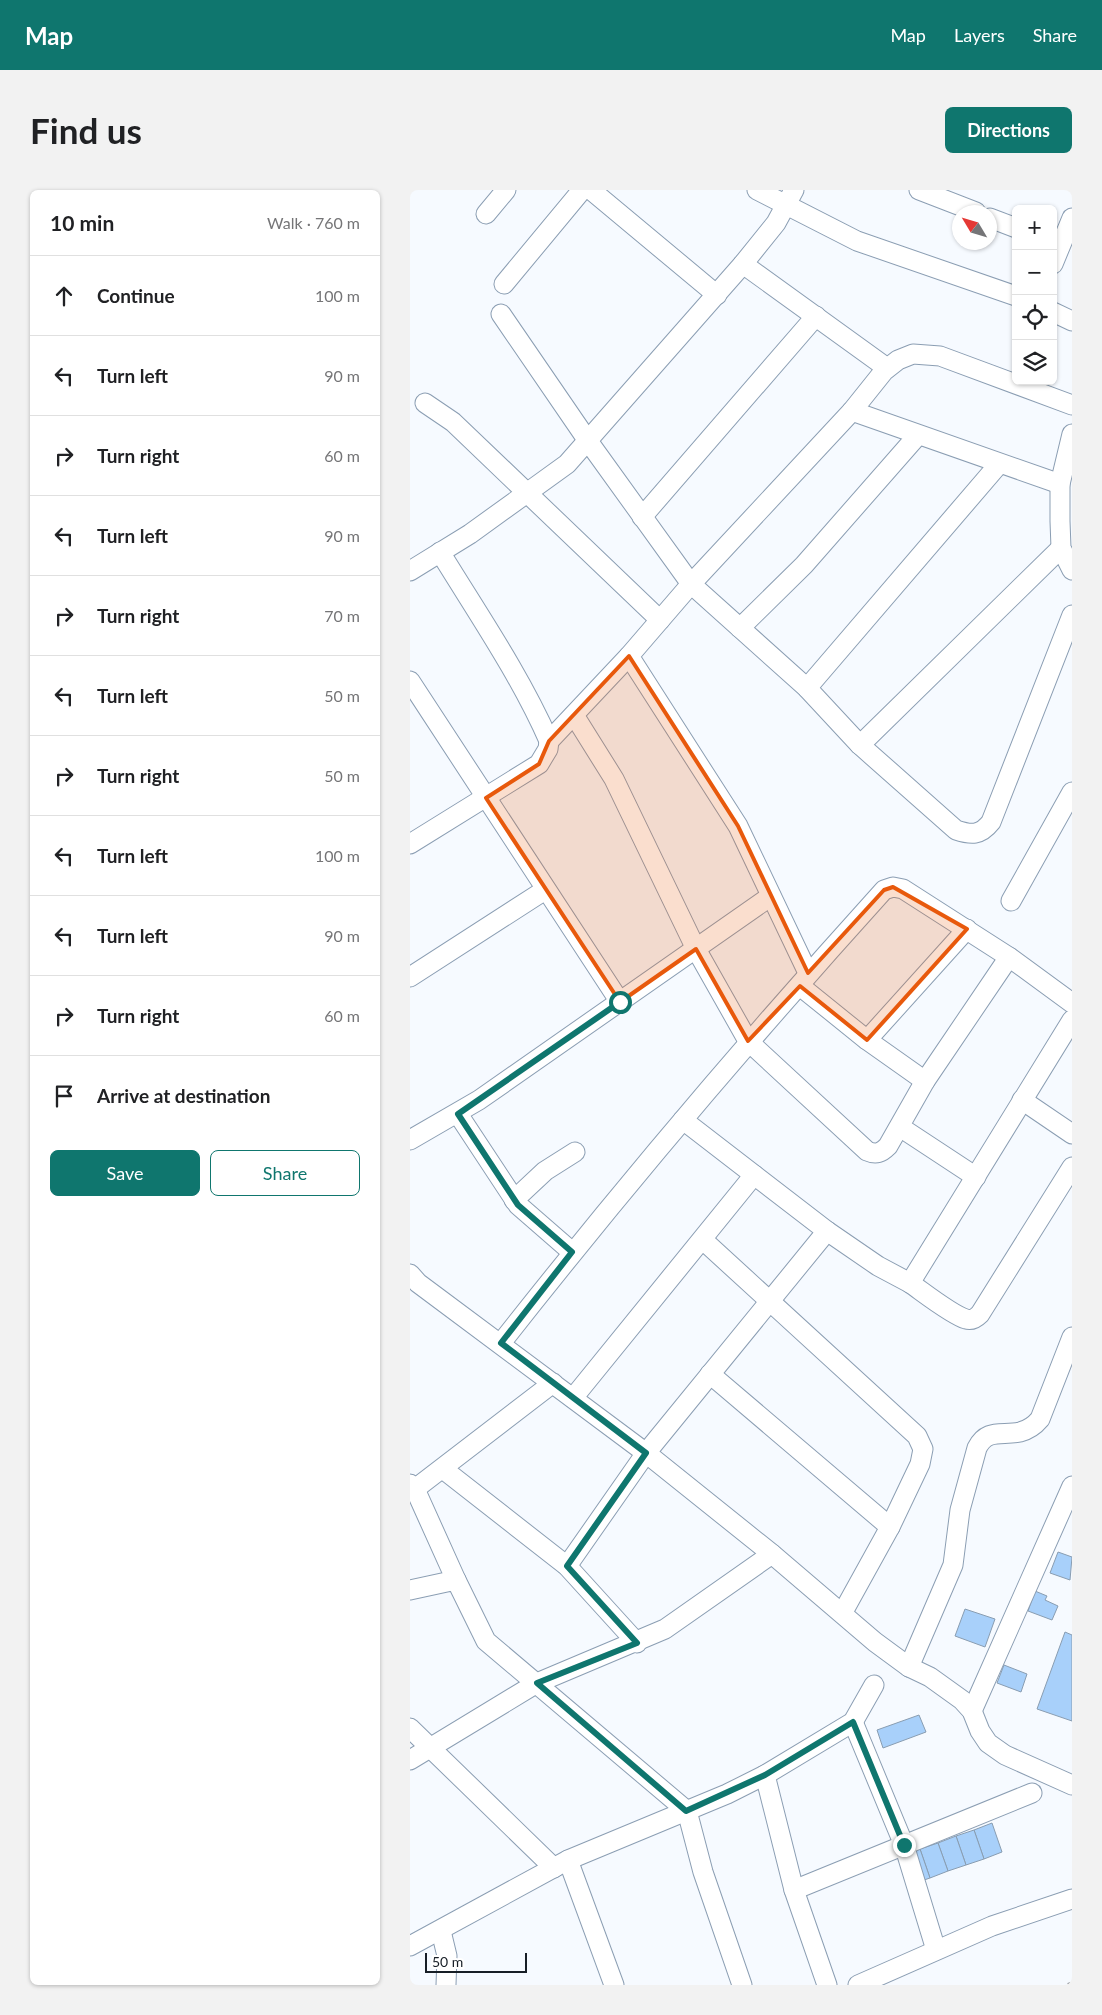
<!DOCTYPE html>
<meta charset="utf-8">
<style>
:root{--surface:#fff;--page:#f2f2f2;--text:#202124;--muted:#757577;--line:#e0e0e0;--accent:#0f766e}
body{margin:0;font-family:Lato,sans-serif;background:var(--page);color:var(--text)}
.controls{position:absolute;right:15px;top:15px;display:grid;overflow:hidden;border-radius:8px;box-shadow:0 1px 4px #0004}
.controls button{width:45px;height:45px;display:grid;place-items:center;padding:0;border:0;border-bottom:1px solid var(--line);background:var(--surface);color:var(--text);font:25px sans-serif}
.compass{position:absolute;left:542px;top:15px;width:45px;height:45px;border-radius:50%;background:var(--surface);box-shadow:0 1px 4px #0004;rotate:308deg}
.scale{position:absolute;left:15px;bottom:12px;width:102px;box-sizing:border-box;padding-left:5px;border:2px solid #171e26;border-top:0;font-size:14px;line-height:18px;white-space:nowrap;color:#171e26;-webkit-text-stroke:4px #fff;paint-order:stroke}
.stop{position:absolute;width:15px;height:15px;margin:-11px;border:4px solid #0f766e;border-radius:50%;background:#fff}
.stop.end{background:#0f766e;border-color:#fff;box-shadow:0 1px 5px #0008}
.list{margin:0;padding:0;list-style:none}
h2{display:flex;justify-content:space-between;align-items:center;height:65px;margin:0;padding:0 20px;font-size:21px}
h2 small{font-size:16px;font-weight:400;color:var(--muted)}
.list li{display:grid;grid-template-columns:32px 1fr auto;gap:15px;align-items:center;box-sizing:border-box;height:80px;padding:0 20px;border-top:1px solid var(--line)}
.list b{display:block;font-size:19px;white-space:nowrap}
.list em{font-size:16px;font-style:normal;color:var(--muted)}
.actions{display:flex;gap:10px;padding:15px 20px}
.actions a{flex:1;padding:11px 0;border:1px solid var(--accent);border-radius:8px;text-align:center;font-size:18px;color:var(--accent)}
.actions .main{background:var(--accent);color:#fff}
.icon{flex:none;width:28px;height:28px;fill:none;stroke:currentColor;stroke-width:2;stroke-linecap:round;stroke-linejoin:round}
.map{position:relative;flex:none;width:662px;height:1795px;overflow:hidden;border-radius:8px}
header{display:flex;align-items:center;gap:30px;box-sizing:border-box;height:70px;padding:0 25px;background:var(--accent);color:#fff}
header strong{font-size:24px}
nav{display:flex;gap:28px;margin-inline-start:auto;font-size:18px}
.intro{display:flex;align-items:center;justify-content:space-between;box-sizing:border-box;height:120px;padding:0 30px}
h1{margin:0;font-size:35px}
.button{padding:12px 22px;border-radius:8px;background:var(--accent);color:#fff;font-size:18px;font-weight:700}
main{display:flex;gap:30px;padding:0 30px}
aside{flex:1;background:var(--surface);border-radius:8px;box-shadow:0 1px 4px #0004}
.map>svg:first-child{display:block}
</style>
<header>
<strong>Map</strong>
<nav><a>Map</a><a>Layers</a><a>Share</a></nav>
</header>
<div class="intro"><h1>Find us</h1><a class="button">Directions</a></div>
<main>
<aside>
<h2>10 min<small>Walk · 760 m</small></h2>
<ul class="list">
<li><svg class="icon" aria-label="ahead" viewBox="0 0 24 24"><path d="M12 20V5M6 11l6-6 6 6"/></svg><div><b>Continue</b></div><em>100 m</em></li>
<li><svg class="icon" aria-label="left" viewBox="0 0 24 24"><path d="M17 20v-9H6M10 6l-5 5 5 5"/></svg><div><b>Turn left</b></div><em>90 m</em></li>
<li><svg class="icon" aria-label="right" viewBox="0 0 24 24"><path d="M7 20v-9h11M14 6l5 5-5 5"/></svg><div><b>Turn right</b></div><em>60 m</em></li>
<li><svg class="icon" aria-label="left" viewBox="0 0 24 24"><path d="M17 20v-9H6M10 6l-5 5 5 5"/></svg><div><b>Turn left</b></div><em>90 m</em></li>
<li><svg class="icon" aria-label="right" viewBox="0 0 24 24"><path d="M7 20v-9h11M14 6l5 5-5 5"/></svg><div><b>Turn right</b></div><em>70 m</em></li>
<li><svg class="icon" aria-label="left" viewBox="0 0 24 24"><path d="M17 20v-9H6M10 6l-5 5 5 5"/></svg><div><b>Turn left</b></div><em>50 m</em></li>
<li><svg class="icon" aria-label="right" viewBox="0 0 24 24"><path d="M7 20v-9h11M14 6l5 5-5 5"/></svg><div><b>Turn right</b></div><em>50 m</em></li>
<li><svg class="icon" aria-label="left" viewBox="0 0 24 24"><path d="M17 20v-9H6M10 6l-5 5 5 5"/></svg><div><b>Turn left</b></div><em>100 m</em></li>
<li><svg class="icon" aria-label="left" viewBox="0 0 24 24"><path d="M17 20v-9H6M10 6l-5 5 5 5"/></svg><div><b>Turn left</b></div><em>90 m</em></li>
<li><svg class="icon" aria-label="right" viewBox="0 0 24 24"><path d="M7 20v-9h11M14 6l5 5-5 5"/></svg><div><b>Turn right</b></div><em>60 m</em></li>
<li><svg class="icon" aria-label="arrive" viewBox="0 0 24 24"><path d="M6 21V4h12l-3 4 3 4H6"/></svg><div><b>Arrive at destination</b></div></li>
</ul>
<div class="actions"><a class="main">Save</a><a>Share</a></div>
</aside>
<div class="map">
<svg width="662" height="1795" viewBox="0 0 662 1795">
<rect width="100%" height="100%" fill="#f6faff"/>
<g fill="#a8d0fa" stroke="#899db1">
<polygon points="648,1362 662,1367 660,1390 640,1383"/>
<polygon points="625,1401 637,1406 635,1410 648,1416 642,1430 618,1421"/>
<polygon points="555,1419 585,1429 575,1457 545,1446"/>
<polygon points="655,1442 662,1445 662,1531 627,1519"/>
<polygon points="594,1475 617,1484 611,1502 587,1493"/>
<polygon points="509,1525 516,1542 473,1558 467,1540"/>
<polygon points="582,1633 592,1662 574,1669 564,1640"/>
<polygon points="564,1640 574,1669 556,1675 546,1646"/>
<polygon points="546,1646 556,1675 538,1681 528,1653"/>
<polygon points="528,1653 538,1681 520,1688 510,1659"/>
<polygon points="510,1659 520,1688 514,1690 502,1660"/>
</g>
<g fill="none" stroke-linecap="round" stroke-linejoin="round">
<defs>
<g id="minor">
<polyline points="181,0 307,105"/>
<polyline points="347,0 447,51 606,106"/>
<polyline points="509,0 566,22"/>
<polyline points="76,24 96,0"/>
<polyline points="580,28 606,38"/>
<polyline points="333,74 477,178"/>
<polyline points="643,74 662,28"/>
<polyline points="94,94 172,0"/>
<polyline points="643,122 662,131"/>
<path d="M 91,124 L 178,251 L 281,394 L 397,498 L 450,555 L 546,640 C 561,645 570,646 581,632 L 662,425"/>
<polyline points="15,213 43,232 250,430"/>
<polyline points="442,221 650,294"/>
<polyline points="662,244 650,294 650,331 651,358 662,380"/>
<polyline points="232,327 406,126"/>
<path d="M 30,362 C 68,424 110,485 139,551"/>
<polyline points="0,381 60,344 157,274 333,74 366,33 384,0"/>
<polyline points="330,438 394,375 508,245"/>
<polyline points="0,491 210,812"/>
<polyline points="397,498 589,274"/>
<path d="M 164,525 L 204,589 L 286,759 L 338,851 L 457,961 C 466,965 471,963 478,956 L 515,891 L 599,767"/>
<polyline points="450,555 651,358"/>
<polyline points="0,654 129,574 138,559 139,551 219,466"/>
<polyline points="601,711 662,602"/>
<polyline points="398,783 328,636 219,466 281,394 442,221 474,181 488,170 503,164 530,166 662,215"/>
<polyline points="0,787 135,700"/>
<polyline points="390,796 457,850 515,891"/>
<polyline points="457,850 557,739"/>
<polyline points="612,910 662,944"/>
<polyline points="48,924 108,1015 162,1062"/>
<polyline points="273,930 417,1041"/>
<polyline points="490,937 566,987"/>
<polyline points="0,950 69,910 361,706"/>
<polyline points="104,1010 135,981 165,962"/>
<polyline points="293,1050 507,1246 513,1259 510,1274 480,1337 433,1422"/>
<polyline points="0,1084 8,1093 236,1263 362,1364 465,1452 499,1477 520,1487 552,1510 562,1521 570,1541 578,1553 595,1565 662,1595"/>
<path d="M 500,1093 C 513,1102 542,1125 556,1129 C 562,1131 566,1128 570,1124 L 662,977"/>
<path d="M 91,1153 C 213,998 341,847 474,700 L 483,697 L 493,699 L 599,767 L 662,813"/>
<polyline points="300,1184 480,1337"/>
<polyline points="163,1208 344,985"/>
<polyline points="33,1279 157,1376 227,1453"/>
<polyline points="0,1294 5,1299 46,1390"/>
<polyline points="5,1299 143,1193"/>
<polyline points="157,1376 236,1263 417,1041 468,1076 500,1093 662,830"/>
<polyline points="0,1400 46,1390 76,1451 277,1621 293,1682 332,1795"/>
<path d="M 499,1477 L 543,1375 L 550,1320 L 567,1258 C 577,1238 592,1246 610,1242 C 618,1240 625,1235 630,1229 L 662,1147"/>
<polyline points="562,1521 662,1296"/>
<polyline points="443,1532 494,1655 526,1760"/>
<polyline points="0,1538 144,1678"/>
<polyline points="0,1570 127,1493 255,1439 362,1364"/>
<polyline points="355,1585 384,1700 417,1795"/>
<polyline points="158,1670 204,1795"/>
<polyline points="384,1700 622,1603"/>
<polyline points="31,1741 37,1766 36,1795"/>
<polyline points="0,1756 158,1670 317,1604 355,1585 443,1532 464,1495"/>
<polyline points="448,1795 582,1736 662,1709"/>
</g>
</defs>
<use href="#minor" stroke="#8b9eb3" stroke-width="21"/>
<use href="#minor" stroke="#fff" stroke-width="19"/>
<polyline stroke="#696f76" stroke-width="4" stroke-dasharray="10 5" stroke-linecap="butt" points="658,1795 662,1794"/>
</g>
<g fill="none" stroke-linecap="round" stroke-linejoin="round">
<polyline stroke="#0f766e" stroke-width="6" points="210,812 48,924 108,1015 162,1062 91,1153 236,1263 157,1376 227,1453 127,1493 276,1621 355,1585 443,1532 494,1655"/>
</g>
<path fill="#e8590c" fill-opacity="0.2" stroke="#e8590c" stroke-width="4" stroke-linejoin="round" d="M 219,466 L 328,636 L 398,783 L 474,700 L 483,697 L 557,739 L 457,850 L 390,796 L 338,851 L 286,759 L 210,812 L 76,608 L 129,574 L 139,551 Z"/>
</svg>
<div class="controls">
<button>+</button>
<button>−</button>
<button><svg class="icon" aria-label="locate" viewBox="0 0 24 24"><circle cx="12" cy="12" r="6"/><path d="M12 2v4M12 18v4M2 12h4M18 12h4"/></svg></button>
<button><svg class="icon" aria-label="layers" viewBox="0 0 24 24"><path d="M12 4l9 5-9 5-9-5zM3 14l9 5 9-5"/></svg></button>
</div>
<svg class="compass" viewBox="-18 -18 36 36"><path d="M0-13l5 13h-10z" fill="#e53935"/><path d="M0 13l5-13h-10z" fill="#757577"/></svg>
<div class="scale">50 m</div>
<div class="stop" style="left:210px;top:812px"></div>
<div class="stop end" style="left:494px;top:1655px"></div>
</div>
</main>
